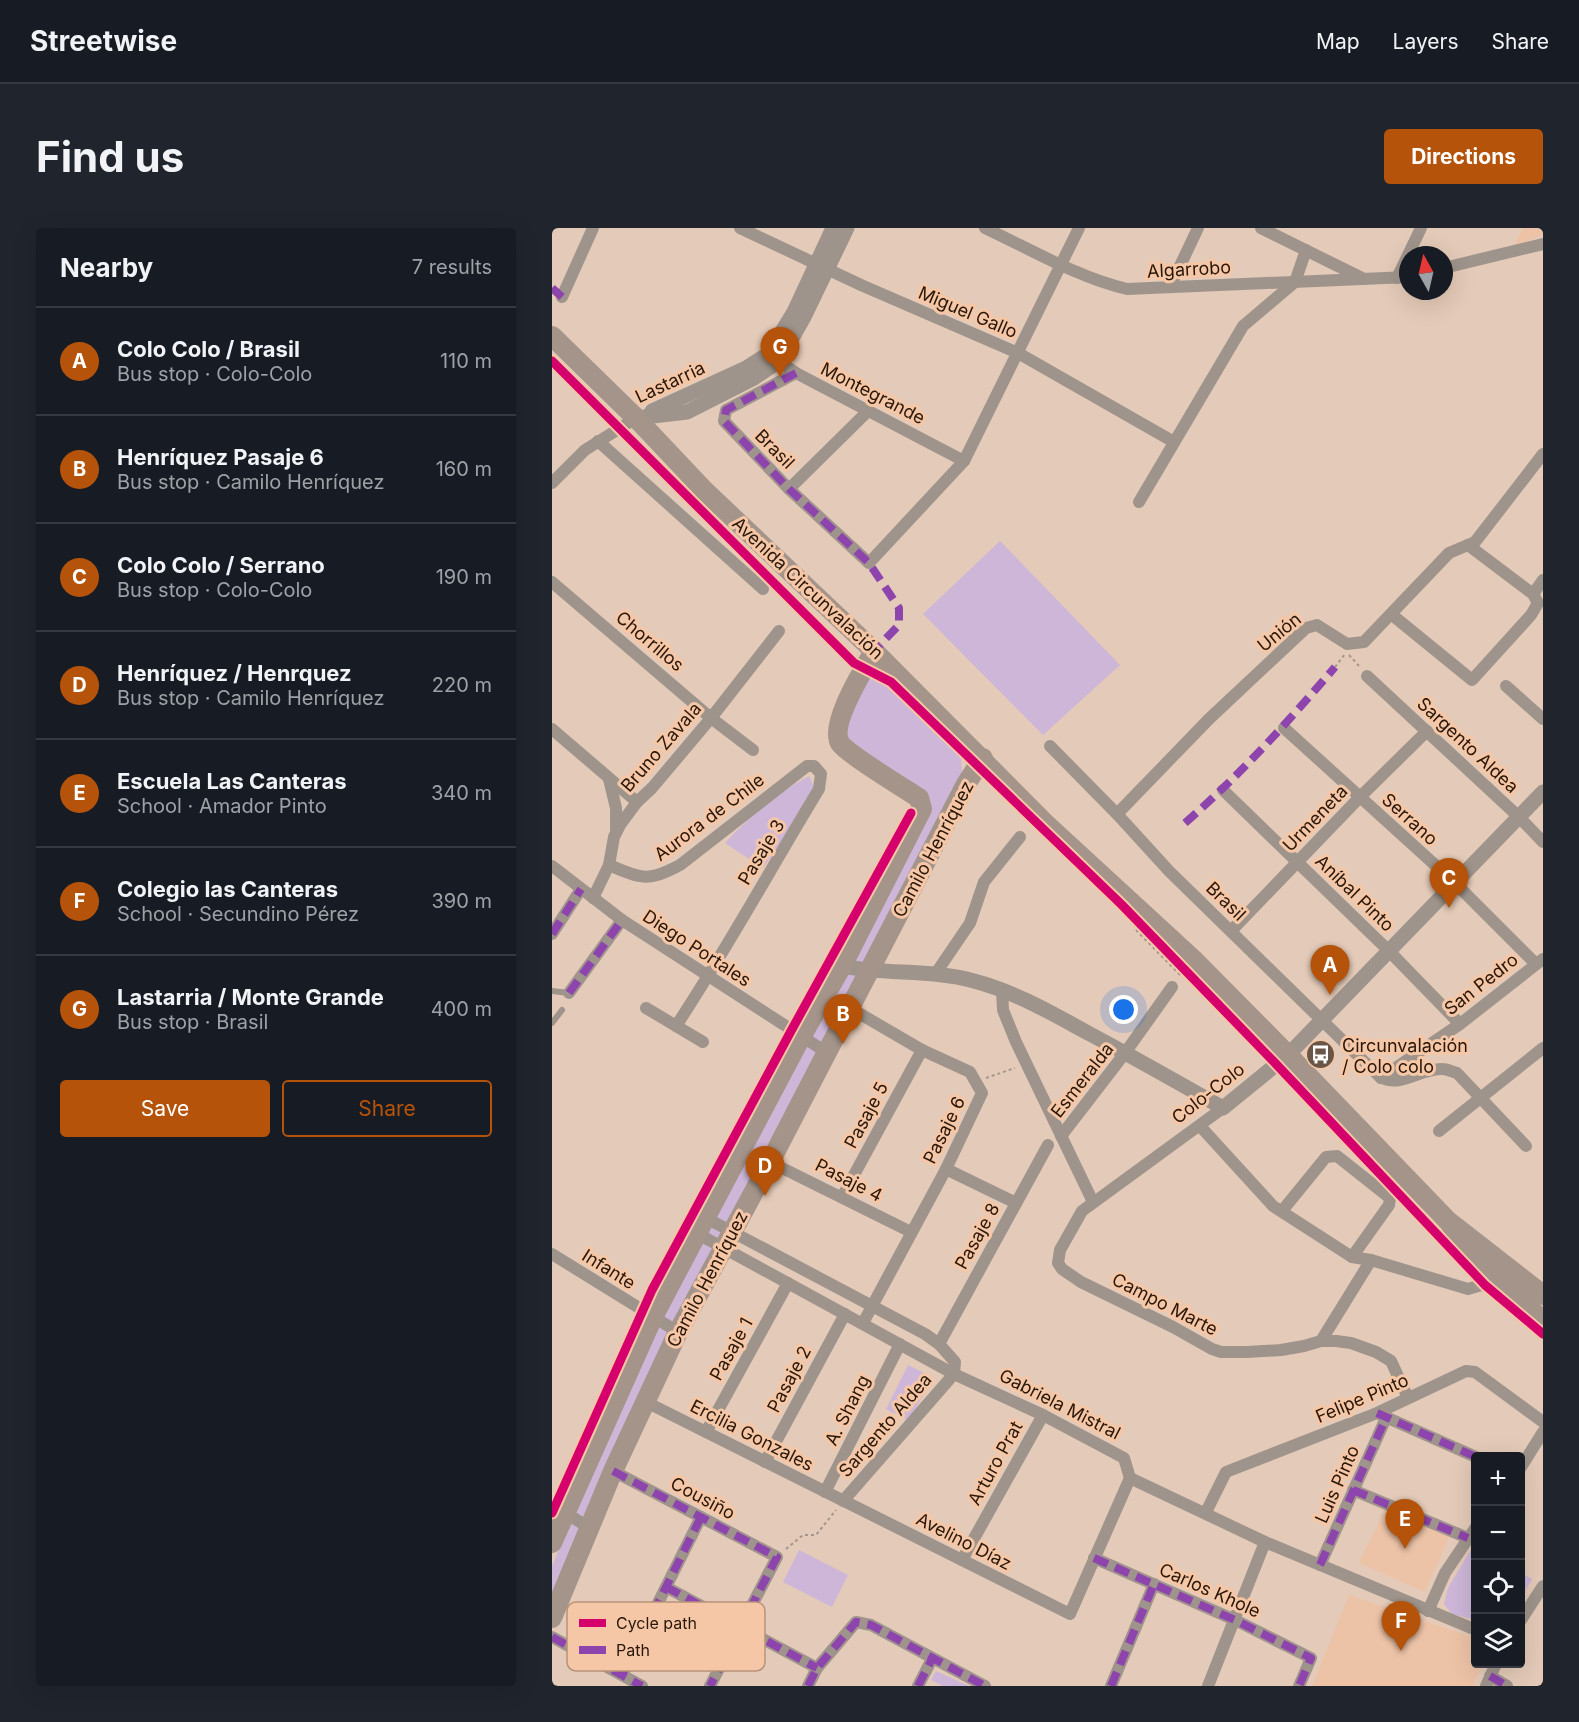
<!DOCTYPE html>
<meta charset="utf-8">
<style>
:root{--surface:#171b24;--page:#20242c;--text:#f1f3f6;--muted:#9ea1a6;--line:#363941;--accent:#b45309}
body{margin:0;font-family:Inter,sans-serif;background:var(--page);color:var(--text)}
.controls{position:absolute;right:18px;bottom:18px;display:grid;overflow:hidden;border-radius:6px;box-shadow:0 6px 24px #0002}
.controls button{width:54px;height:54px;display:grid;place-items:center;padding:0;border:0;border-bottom:2px solid var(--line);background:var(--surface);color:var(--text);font:30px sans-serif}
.compass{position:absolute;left:847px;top:18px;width:54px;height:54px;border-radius:50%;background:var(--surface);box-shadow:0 6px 24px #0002;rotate:352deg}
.you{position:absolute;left:572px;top:782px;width:21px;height:21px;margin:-15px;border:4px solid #fff;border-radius:50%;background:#1a73e8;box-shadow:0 0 0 9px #1a73e833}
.badge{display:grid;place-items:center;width:39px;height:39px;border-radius:50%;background:var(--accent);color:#fff;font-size:20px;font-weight:700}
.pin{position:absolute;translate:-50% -50px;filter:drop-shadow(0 2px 3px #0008)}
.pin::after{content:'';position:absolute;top:32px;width:21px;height:18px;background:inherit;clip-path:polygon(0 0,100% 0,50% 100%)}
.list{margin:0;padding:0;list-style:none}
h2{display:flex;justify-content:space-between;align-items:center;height:78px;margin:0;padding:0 24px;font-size:26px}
h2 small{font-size:20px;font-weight:400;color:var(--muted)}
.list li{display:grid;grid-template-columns:39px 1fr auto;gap:18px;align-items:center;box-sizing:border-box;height:108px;padding:0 24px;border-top:2px solid var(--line)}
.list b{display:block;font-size:22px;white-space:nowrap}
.list p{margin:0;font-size:20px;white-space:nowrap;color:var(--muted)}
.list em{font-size:20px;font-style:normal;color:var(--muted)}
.actions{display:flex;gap:12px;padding:18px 24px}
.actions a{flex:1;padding:14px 0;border:2px solid var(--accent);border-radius:6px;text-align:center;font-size:21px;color:var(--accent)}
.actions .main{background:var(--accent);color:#fff}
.icon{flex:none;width:33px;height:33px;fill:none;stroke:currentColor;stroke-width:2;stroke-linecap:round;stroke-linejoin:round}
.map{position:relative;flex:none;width:991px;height:1458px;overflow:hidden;border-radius:6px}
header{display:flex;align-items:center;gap:36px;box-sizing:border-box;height:84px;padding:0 30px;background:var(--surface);border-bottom:2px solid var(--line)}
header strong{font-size:28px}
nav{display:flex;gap:33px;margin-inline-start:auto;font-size:21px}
.intro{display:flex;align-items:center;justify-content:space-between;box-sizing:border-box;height:144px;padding:0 36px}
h1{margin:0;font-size:42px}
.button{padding:15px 27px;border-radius:6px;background:var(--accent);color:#fff;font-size:21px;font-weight:700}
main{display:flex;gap:36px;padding:0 36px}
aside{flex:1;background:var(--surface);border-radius:6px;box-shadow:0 6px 24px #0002}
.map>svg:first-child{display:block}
</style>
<header>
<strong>Streetwise</strong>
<nav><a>Map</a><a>Layers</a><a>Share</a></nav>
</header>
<div class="intro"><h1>Find us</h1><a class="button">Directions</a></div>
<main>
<aside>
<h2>Nearby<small>7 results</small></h2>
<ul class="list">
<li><span class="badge">A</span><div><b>Colo Colo / Brasil</b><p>Bus stop · Colo-Colo</p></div><em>110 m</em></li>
<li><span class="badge">B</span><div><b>Henríquez Pasaje 6</b><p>Bus stop · Camilo Henríquez</p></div><em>160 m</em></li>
<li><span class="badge">C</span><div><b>Colo Colo / Serrano</b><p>Bus stop · Colo-Colo</p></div><em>190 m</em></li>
<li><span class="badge">D</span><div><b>Henríquez / Henrquez</b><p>Bus stop · Camilo Henríquez</p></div><em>220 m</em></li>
<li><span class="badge">E</span><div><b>Escuela Las Canteras</b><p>School · Amador Pinto</p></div><em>340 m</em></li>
<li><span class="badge">F</span><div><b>Colegio las Canteras</b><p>School · Secundino Pérez</p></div><em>390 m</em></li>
<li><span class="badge">G</span><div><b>Lastarria / Monte Grande</b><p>Bus stop · Brasil</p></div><em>400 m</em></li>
</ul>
<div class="actions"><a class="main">Save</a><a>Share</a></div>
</aside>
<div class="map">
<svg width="991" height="1458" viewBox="0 0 991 1458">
<rect width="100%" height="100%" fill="#e4cab8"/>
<g fill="#edc3a7">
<polygon points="971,0 991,0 991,7 962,18"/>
<polygon points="834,1280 898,1307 873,1364 807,1335"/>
<polygon points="797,1367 923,1410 924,1436 930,1436 921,1458 760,1458"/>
</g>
<g fill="#cdb6d8">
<polygon points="448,313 568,437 491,507 371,386"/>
<polygon points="312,450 329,452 409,530 411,556 315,738 295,736 374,580 295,520 290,495"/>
<path d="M 257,548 L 265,565 L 211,640 L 173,615 C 198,588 225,565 257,548 Z"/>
<polygon points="292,744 309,748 211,925 166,1014 0,1381 0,1338 108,1091"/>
<polygon points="356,1137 380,1149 358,1193 334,1181"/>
<polygon points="921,1318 924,1320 923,1392 900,1386 892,1376 896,1360"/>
<polygon points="247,1322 296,1347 280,1379 231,1354"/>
<polygon points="969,1345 980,1351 969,1370"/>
<polygon points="384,1443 417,1458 391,1458 379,1452"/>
</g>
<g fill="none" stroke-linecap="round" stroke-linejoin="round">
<g stroke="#a3968d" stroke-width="2" stroke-dasharray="3 3" stroke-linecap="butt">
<polyline points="797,427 807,438"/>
<polyline points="783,439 793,426"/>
<polyline points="584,702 628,747"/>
<polyline points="434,850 463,840"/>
<polyline points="234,1321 251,1307 264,1307 284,1282"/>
</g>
<g stroke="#9f948b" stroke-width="6">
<polyline points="0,763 17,765"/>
<polyline points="0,795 10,782"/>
</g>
<g stroke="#9f948b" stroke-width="12">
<polyline points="188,0 309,57 466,125 622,214"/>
<path d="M 433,0 C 478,21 527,50 575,61 L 856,49"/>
<polyline points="709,0 812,51"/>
<polyline points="892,40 991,16"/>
<polyline points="845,50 869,0"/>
<polyline points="618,59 646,0"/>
<polyline points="10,69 41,0"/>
<polyline points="221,129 244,145 412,233"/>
<polyline points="244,145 174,182 172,193 237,261 317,335 412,233 527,0"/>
<polyline points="46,213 211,361"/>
<polyline points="0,255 33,222 84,190"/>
<polyline points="237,261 315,184"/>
<polyline points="587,274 691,98 743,54 754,22"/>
<polyline points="0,354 159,490 201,522"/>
<polyline points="981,366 991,352"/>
<polyline points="839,386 920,452 979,387 986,375 981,366 916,317"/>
<polyline points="815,448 967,589 991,614"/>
<polyline points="954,458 991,491"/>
<polyline points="732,500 903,655 984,736"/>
<polyline points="0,501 85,574"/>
<path d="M 498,518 L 565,586 L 617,643 L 829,850 C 852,859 868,840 891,841 C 895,841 900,844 905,845 L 974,918"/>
<polyline points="57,551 64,580 64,602"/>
<polyline points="671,562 837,723 908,796"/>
<polyline points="565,586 657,491 754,400 765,397 795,416 812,414 897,325 923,314 991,226"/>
<path d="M 57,637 C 90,651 96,654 128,637 L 255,538 L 262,538 L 269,546 L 267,561 C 219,640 175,721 124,798"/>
<polyline points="0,638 70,692 274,824"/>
<polyline points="41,670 57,637 62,609 68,597 85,574 100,560 159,490 227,403"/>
<polyline points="679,703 807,570 875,503"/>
<polyline points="0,706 29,661"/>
<polyline points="384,745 418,695 432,654 468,609"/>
<polyline points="450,762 451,782 464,814 541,974"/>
<polyline points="17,765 70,692"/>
<polyline points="94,780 151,814"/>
<polyline points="298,780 370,822 418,844 430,865 394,941 311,1095"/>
<polyline points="829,850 908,796 991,731"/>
<polyline points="671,880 530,983 508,1022 506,1035 510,1041 529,1054 621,1099 660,1121 669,1124 695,1124 729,1122 752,1118 769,1113 784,1113 799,1115 824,1124 839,1133 856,1170"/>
<polyline points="648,898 721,978 800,1029 819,1032 916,1061 943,1053"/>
<polyline points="887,903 991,820"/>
<polyline points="509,908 573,825 620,759"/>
<polyline points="218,934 359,1004"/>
<polyline points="394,941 464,975"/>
<polyline points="290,969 370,822"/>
<polyline points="730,983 774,929 785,928 838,970 837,977 800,1029"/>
<polyline points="154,990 373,1106 387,1116 403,1134 402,1146 291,1273"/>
<polyline points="146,1006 402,1146 491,1187 572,1230 578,1250 713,1314 924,1402"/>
<polyline points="0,1026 126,1104"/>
<polyline points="769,1113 819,1032"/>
<polyline points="387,1116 496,917"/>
<polyline points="92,1173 518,1386 578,1250"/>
<polyline points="829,1187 924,1229"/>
<polyline points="154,1204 236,1055"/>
<polyline points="213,1234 293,1086"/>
<polyline points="969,1239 991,1204"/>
<polyline points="61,1243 225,1329 158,1458"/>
<polyline points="801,1262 916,1310"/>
<polyline points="273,1264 348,1116"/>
<polyline points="0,1277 38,1300"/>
<polyline points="654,1284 674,1244 825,1185 914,1143 923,1144 991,1194"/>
<polyline points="542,1330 683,1392 759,1430 747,1458"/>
<polyline points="410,1332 491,1187"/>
<polyline points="768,1337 834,1190"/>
<polyline points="114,1359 265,1440"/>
<polyline points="876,1383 893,1345 924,1299"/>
<polyline points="969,1392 991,1358"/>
<polyline points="0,1409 90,1458"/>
<polyline points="70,1447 149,1289"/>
<polyline points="938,1448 955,1458"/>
<polyline points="256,1458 265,1440 304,1394 319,1397 433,1458"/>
<polyline points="366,1458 380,1431"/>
<polyline points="559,1458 602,1356"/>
<polyline points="656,1458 713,1314"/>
<polyline points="934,1458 944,1436"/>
</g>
<g stroke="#9f948b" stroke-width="15">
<polyline points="100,183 194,140 216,126 242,84 281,0"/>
<polyline points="84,190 135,184 202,150 227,133 252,89 295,0"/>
<path d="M 290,738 C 334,747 379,741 422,753 C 464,764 501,786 538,806 C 583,830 627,855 671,880 L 736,827 L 991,564"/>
</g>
<g stroke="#a59489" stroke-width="20">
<polyline points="0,108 84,190 153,263 322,423 493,595 641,731 736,827 896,993 991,1067"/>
<polyline points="900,1001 924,1036 991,1092"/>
<path d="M 0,1315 L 101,1089 L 249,809 L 290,738 L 370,581 L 367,570 C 353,561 294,525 288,515 C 277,496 312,441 322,423"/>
<polyline points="0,1390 61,1243 126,1104 218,934 414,556 431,530"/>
</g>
<g stroke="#8e44ad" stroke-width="8" stroke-dasharray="15 8" stroke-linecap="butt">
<polyline points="0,60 10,69"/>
<polyline points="244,145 174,182 172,193 237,261 317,335 347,380 347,397 322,423"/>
<path d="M 633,595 C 688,547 736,494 783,439"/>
<polyline points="0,706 29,661"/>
<polyline points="17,765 70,692"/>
<polyline points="825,1185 924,1229"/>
<polyline points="61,1243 225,1329 158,1458"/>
<polyline points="801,1262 916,1310"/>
<polyline points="542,1330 683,1392 759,1430 747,1458"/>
<polyline points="768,1337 834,1190"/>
<polyline points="114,1359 265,1440"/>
<polyline points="0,1409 90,1458"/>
<polyline points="70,1447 149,1289"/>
<polyline points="938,1448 955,1458"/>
<polyline points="256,1458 265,1440 304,1394 319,1397 433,1458"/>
<polyline points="366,1458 380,1431"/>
<polyline points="559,1458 602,1356"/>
</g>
<defs>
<g id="cycleway">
<polyline points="0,133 302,435 339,454 570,677 724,836 933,1057 991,1106"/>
<polyline points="0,1285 100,1062 239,803 359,585"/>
</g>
</defs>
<use href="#cycleway" stroke="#f6c7a6" stroke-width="13"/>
<use href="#cycleway" stroke="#d6006c" stroke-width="9"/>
</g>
<defs>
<symbol id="bus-disc" viewBox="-11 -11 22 22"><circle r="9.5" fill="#6a5647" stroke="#f6c7a6"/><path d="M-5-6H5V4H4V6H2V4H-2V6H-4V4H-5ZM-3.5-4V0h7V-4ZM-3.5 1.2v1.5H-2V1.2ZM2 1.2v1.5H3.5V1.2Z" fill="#fff"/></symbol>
</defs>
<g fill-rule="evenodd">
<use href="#bus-disc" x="752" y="810" width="33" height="33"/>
</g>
<g text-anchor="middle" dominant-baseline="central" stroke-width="6" stroke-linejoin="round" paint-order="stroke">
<g font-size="18" fill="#28170a" stroke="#f6c7a6">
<text transform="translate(637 41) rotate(-3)">Algarrobo</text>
<text transform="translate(416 84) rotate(23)">Miguel Gallo</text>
<text transform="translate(118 154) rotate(-25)">Lastarria</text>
<text transform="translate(321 165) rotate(27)">Montegrande</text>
<text transform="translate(223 221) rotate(45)">Brasil</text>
<text transform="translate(256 360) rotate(43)">Avenida Circunvalación</text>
<text transform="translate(727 404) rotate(-39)">Unión</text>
<text transform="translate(98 413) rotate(40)">Chorrillos</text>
<text transform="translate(916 517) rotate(43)">Sargento Aldea</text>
<text transform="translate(109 519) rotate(-49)">Bruno Zavala</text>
<text transform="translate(157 589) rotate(-37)">Aurora de Chile</text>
<text transform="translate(763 590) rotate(-46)">Urmeneta</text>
<text transform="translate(858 591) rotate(42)">Serrano</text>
<text transform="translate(381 621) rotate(-62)">Camilo Henríquez</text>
<text transform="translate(209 624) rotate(-59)">Pasaje 3</text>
<text transform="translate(803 665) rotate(44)">Aníbal Pinto</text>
<text transform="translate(674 673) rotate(44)">Brasil</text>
<text transform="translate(145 720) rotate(33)">Diego Portales</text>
<text transform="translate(929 756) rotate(-38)">San Pedro</text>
<text transform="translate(530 852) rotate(-52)">Esmeralda</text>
<text transform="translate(656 865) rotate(-38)">Colo-Colo</text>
<text transform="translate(314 887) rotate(-62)">Pasaje 5</text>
<text transform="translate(392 902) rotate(-64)">Pasaje 6</text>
<text transform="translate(297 952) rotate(27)">Pasaje 4</text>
<text transform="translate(425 1008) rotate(-61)">Pasaje 8</text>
<text transform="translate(57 1041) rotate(32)">Infante</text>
<text transform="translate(155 1051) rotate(-62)">Camilo Henríquez</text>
<text transform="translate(613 1076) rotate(27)">Campo Marte</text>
<text transform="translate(179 1121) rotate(-61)">Pasaje 1</text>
<text transform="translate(237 1151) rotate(-62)">Pasaje 2</text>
<text transform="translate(810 1170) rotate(-23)">Felipe Pinto</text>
<text transform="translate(508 1176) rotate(27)">Gabriela Mistral</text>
<text transform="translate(295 1182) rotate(-63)">A. Shang</text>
<text transform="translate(333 1197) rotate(-49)">Sargento Aldea</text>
<text transform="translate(200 1207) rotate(27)">Ercilia Gonzales</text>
<text transform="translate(443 1235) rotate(-61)">Arturo Prat</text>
<text transform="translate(785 1256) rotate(-66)">Luis Pinto</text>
<text transform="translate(151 1270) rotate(28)">Cousiño</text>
<text transform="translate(412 1313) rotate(27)">Avelino Díaz</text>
<text transform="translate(658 1362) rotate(24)">Carlos Khole</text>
</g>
<g font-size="18" fill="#28170a" stroke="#f6c7a6" text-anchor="start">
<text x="790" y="817">Circunvalación<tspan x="790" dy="21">/ Colo colo</tspan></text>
</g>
</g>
<rect x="15" y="1374" width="198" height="69" rx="9" fill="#f6c7a6" stroke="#b89277" stroke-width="1.5"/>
<rect x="27" y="1391" width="27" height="8" fill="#d6006c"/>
<rect x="27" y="1418" width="27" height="8" fill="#8e44ad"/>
<g font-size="16" fill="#28170a">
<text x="64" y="1401">Cycle path</text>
<text x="64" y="1428">Path</text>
</g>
</svg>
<div class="controls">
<button>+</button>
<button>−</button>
<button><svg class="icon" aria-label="locate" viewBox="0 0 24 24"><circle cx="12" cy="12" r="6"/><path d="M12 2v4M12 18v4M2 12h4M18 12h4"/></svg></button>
<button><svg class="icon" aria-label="layers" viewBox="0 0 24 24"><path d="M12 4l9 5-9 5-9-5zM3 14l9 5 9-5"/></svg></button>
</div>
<svg class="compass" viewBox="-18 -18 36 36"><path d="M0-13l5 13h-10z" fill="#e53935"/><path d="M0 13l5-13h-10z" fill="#9ea1a6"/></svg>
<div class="you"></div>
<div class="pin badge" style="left:778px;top:767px">A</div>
<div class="pin badge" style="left:291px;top:816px">B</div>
<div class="pin badge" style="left:897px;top:680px">C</div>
<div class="pin badge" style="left:213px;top:968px">D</div>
<div class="pin badge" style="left:853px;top:1321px">E</div>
<div class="pin badge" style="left:849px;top:1423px">F</div>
<div class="pin badge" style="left:228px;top:149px">G</div>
</div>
</main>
